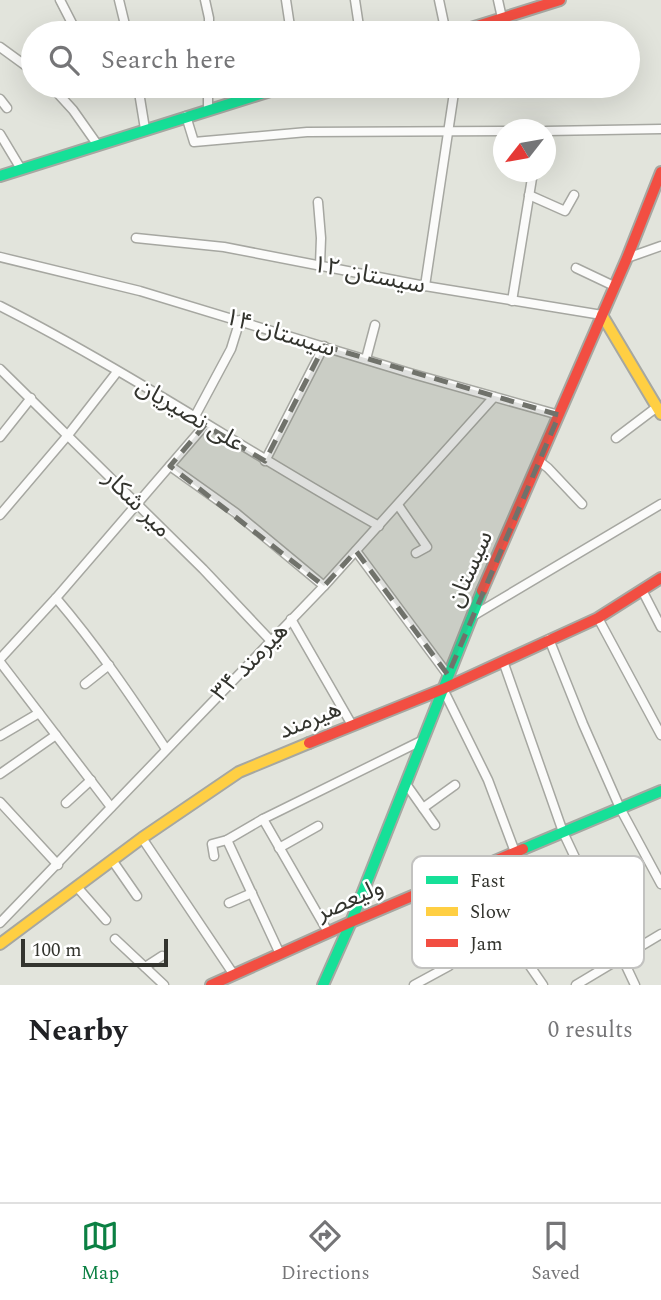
<!DOCTYPE html>
<meta charset="utf-8">
<style>
:root{--surface:#fff;--page:#f6f6f6;--text:#202124;--muted:#757577;--line:#e0e0e0;--accent:#0b8043}
body{margin:0;font-family:Spectral,"Noto Sans Arabic",serif;background:var(--page);color:var(--text)}
.compass{position:absolute;left:493px;top:119px;width:63px;height:63px;border-radius:50%;background:var(--surface);box-shadow:0 7px 28px #0002;rotate:239deg}
.scale{position:absolute;left:21px;bottom:18px;width:147px;box-sizing:border-box;padding-left:7px;border:4px solid #33342e;border-top:0;font-size:19px;line-height:24px;white-space:nowrap;color:#33342e;-webkit-text-stroke:5px #fff;paint-order:stroke}
.list{margin:0;padding:0;list-style:none}
h2{display:flex;justify-content:space-between;align-items:center;height:91px;margin:0;padding:0 28px;font-size:30px}
h2 small{font-size:23px;font-weight:400;color:var(--muted)}
.icon{flex:none;width:38px;height:38px;fill:none;stroke:currentColor;stroke-width:2;stroke-linecap:round;stroke-linejoin:round}
.map{position:relative;flex:none;width:661px;height:985px;overflow:hidden}
.search{position:absolute;background:var(--surface);box-shadow:0 7px 28px #0002;left:21px;right:21px;top:21px;height:77px;display:flex;align-items:center;gap:18px;box-sizing:border-box;padding:0 24px;border-radius:38px;color:var(--muted);font-size:26px}
.sheet{height:217px;background:var(--surface)}
nav{display:flex;justify-content:space-around;align-items:center;box-sizing:border-box;height:98px;border-top:2px solid var(--line);background:var(--surface);font-size:19px;color:var(--muted)}
nav a{display:grid;justify-items:center;gap:4px}
nav .on{color:var(--accent)}
.map>svg:first-child{display:block}
</style>
<div class="map">
<svg width="661" height="985" viewBox="0 0 661 985">
<rect width="100%" height="100%" fill="#e2e4dc"/>
<g fill="none" stroke-linecap="round" stroke-linejoin="round">
<defs>
<g id="street">
<polyline points="60,0 77,33"/>
<polyline points="119,0 127,33"/>
<polyline points="205,0 209,18 209,33"/>
<polyline points="286,0 291,33"/>
<polyline points="355,0 360,33"/>
<polyline points="439,0 446,33"/>
<polyline points="498,0 502,18"/>
<polyline points="0,47 33,71"/>
<polyline points="51,86 73,110 97,144"/>
<polyline points="138,86 145,129"/>
<polyline points="0,99 7,108"/>
<polyline points="208,110 208,86"/>
<polyline points="186,116 194,142 307,132 504,131"/>
<polyline points="546,131 661,129"/>
<polyline points="0,134 21,169"/>
<polyline points="529,195 565,211 574,195"/>
<polyline points="318,202 321,238 320,265"/>
<polyline points="136,238 224,247 425,286 602,315"/>
<polyline points="0,257 140,291 413,374 559,415"/>
<polyline points="627,258 661,246"/>
<polyline points="576,268 614,286"/>
<polyline points="425,286 455,86"/>
<polyline points="512,301 533,172"/>
<path d="M 0,306 C 130,372 252,455 379,526"/>
<polyline points="366,359 375,325"/>
<polyline points="0,369 203,569 271,641"/>
<polyline points="194,418 231,349 240,320"/>
<polyline points="0,437 31,398"/>
<polyline points="616,438 657,407"/>
<polyline points="265,461 324,346"/>
<polyline points="539,461 548,468 582,504"/>
<polyline points="170,466 236,513 324,586"/>
<polyline points="398,505 427,547 416,553"/>
<polyline points="0,515 68,435 117,372"/>
<polyline points="356,551 448,675"/>
<polyline points="642,590 661,627"/>
<path d="M 56,598 C 97,646 131,696 166,749"/>
<polyline points="471,617 661,504"/>
<polyline points="598,618 661,735"/>
<polyline points="291,619 352,725"/>
<polyline points="549,639 583,724 620,808 661,884"/>
<polyline points="0,659 56,598 205,425"/>
<polyline points="503,661 563,832 635,985"/>
<polyline points="0,662 111,807"/>
<polyline points="85,684 109,665"/>
<polyline points="443,689 488,780 515,852 546,912"/>
<polyline points="0,736 39,713"/>
<polyline points="0,774 56,735"/>
<polyline points="406,784 435,825"/>
<polyline points="0,802 58,865"/>
<polyline points="66,803 91,780"/>
<polyline points="423,808 455,785"/>
<polyline points="263,819 328,932"/>
<polyline points="142,838 234,975"/>
<polyline points="227,840 280,954"/>
<polyline points="279,848 318,826"/>
<polyline points="214,856 212,844 227,840 263,819 423,740"/>
<polyline points="112,860 137,896"/>
<polyline points="466,873 543,985"/>
<polyline points="77,887 106,920"/>
<polyline points="229,903 252,893"/>
<polyline points="0,923 324,586 494,397"/>
<polyline points="115,939 164,985"/>
<polyline points="145,967 162,956"/>
<polyline points="414,985 449,966"/>
<polyline points="576,985 661,934"/>
</g>
<g id="fast">
<polyline points="0,176 286,86"/>
<polyline points="523,849 661,791"/>
<polyline points="323,985 351,922 482,591"/>
</g>
<g id="slow">
<polyline points="602,315 661,414"/>
<polyline points="0,944 142,838 239,772 309,743"/>
</g>
<g id="jam">
<polyline points="455,33 560,0"/>
<polyline points="482,591 627,258 661,172"/>
<polyline points="309,743 443,689 598,618 661,578"/>
<polyline points="211,985 351,922 523,849"/>
</g>
</defs>
<use href="#street" stroke="#a6a7a1" stroke-width="11"/>
<use href="#fast" stroke="#a6a7a1" stroke-width="14"/>
<use href="#slow" stroke="#a6a7a1" stroke-width="14"/>
<use href="#jam" stroke="#a6a7a1" stroke-width="14"/>
<use href="#street" stroke="#fbfbfa" stroke-width="8"/>
<use href="#fast" stroke="#16e098" stroke-width="10"/>
<use href="#slow" stroke="#ffcf43" stroke-width="10"/>
<use href="#jam" stroke="#f24e42" stroke-width="10"/>
</g>
<path fill="#70726b" fill-opacity="0.2" stroke="#70726b" stroke-width="5" stroke-dasharray="14 9" stroke-linejoin="round" d="M 324,346 L 559,415 L 448,675 L 356,551 L 324,586 L 170,466 L 205,425 L 265,461 Z"/>
<g text-anchor="middle" dominant-baseline="central" stroke-width="5" stroke-linejoin="round" paint-order="stroke">
<g font-size="24" fill="#33342e" stroke="#fff">
<text transform="translate(369 275) rotate(11)">سیستان ۱۲</text>
<text transform="translate(280 333) rotate(17)">سیستان ۱۴</text>
<text transform="translate(190 415) rotate(31)">علی نصیریان</text>
<text transform="translate(137 504) rotate(45)">میر شکار</text>
<text transform="translate(470 569) rotate(-66)">سیستان</text>
<text transform="translate(250 662) rotate(-46)">هیرمند ۳۴</text>
<text transform="translate(310 720) rotate(-22)">هیرمند</text>
<text transform="translate(350 900) rotate(-24)">ولیعصر</text>
</g>
</g>
<rect x="412" y="856" width="232" height="112" rx="10" fill="#fff" stroke="#c2c2c0" stroke-width="2"/>
<rect x="426" y="876" width="32" height="8" fill="#16e098"/>
<rect x="426" y="907" width="32" height="9" fill="#ffcf43"/>
<rect x="426" y="939" width="32" height="8" fill="#f24e42"/>
<g font-size="19" fill="#33342e">
<text x="470" y="887">Fast</text>
<text x="470" y="918">Slow</text>
<text x="470" y="950">Jam</text>
</g>
</svg>
<svg class="compass" viewBox="-18 -18 36 36"><path d="M0-13l5 13h-10z" fill="#e53935"/><path d="M0 13l5-13h-10z" fill="#757577"/></svg>
<div class="scale">100 m</div>
<div class="search"><svg class="icon" aria-label="search" viewBox="0 0 24 24"><circle cx="10" cy="10" r="6"/><path d="M15 15l6 6"/></svg>Search here</div>
</div>
<section class="sheet">
<h2>Nearby<small>0 results</small></h2>
<ul class="list">
</ul>
</section>
<nav>
<a class="on"><svg class="icon" aria-label="map" viewBox="0 0 24 24"><path d="M3 6l6-2 6 2 6-2v14l-6 2-6-2-6 2zM9 4v14M15 6v14"/></svg>Map</a>
<a><svg class="icon" aria-label="directions" viewBox="0 0 24 24"><path d="M12 3l9 9-9 9-9-9zM9 14v-3h6M13 9l2 2-2 2"/></svg>Directions</a>
<a><svg class="icon" aria-label="saved" viewBox="0 0 24 24"><path d="M7 4h10v16l-5-4-5 4z"/></svg>Saved</a>
</nav>
